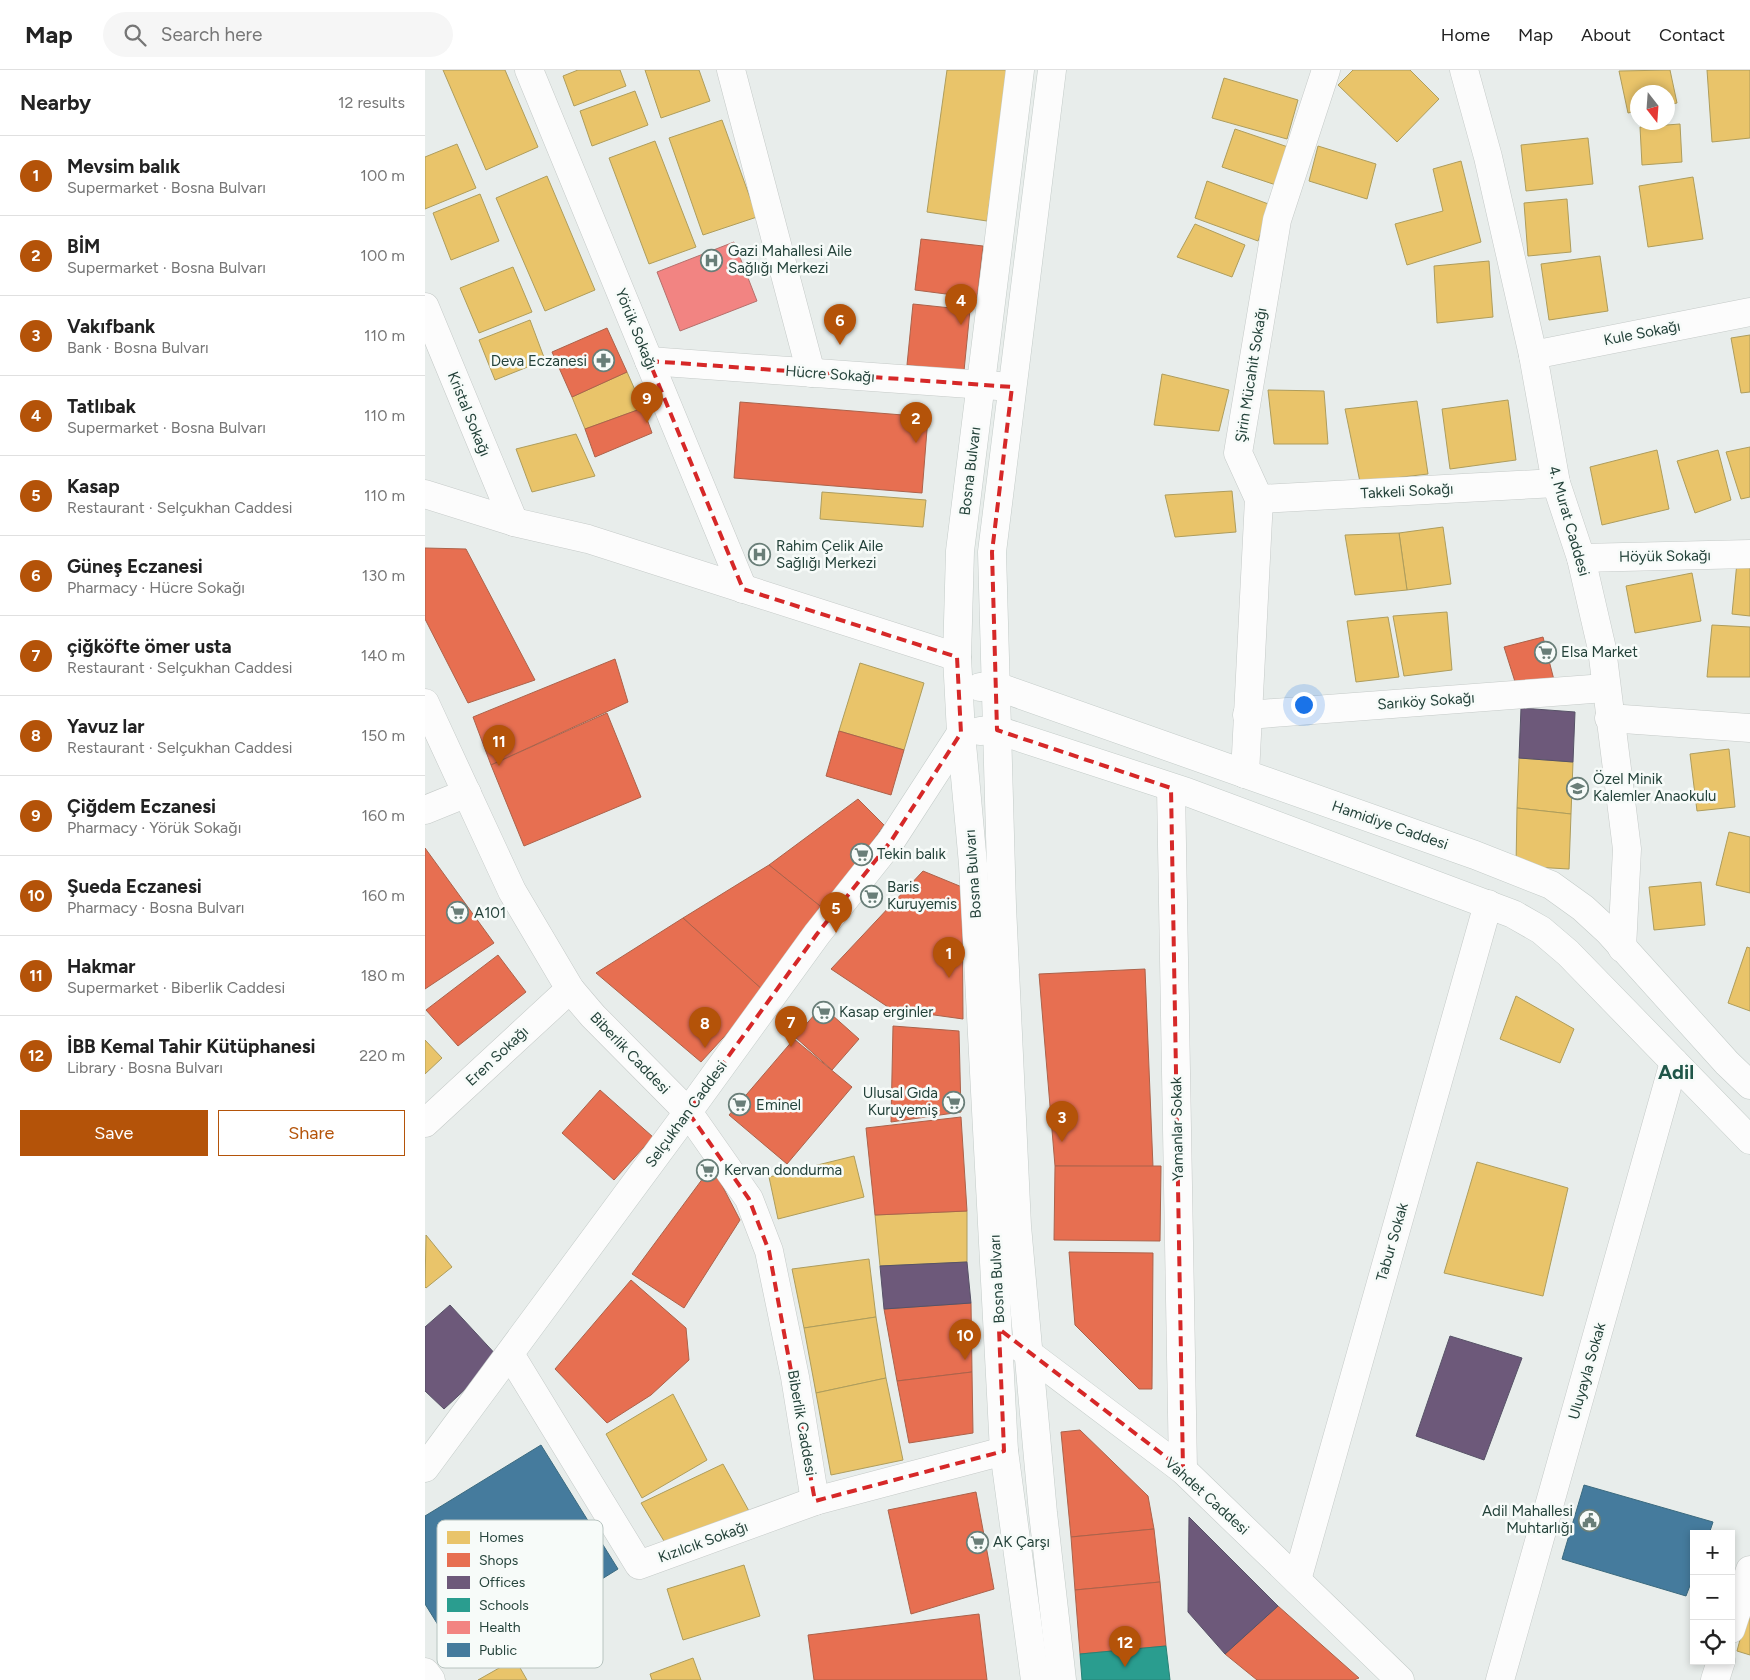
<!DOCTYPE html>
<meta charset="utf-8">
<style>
:root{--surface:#fff;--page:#f6f6f6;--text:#222;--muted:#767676;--line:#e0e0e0;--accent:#b45309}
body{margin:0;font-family:Figtree,sans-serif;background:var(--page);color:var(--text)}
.controls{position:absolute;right:15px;bottom:15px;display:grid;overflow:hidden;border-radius:0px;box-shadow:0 2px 8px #0003}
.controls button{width:45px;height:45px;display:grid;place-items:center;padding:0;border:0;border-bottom:1px solid var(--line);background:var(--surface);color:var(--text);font:25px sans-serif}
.compass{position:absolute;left:1205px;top:15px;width:45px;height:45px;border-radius:50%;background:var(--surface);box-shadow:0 2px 8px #0003;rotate:163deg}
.you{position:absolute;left:878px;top:634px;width:18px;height:18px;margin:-12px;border:4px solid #fff;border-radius:50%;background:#1a73e8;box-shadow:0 0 0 8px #1a73e833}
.badge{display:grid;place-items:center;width:32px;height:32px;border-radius:50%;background:var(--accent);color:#fff;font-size:16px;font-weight:700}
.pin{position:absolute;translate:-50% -41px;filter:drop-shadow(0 1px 2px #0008)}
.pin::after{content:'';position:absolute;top:26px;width:18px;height:15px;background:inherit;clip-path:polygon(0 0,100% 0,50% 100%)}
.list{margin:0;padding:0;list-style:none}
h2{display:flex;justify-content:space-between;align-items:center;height:65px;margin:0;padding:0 20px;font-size:21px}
h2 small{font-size:16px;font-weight:400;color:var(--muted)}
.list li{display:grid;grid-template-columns:32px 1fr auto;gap:15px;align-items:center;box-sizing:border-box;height:80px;padding:0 20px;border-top:1px solid var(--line)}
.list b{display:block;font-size:19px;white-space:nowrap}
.list p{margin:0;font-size:16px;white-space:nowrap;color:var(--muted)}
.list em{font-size:16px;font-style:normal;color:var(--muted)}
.actions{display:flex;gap:10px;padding:15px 20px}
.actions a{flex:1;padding:11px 0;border:1px solid var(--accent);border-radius:0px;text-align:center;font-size:18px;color:var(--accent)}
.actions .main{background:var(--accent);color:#fff}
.icon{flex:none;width:28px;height:28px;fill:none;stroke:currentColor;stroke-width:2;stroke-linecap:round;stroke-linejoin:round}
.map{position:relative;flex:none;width:1325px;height:1610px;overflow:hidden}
header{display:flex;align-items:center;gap:30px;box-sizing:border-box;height:70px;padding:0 25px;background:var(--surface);border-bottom:1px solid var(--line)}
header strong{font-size:24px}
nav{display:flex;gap:28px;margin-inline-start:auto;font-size:18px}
.search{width:350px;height:45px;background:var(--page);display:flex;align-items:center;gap:12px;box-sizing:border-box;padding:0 18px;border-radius:28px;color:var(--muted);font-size:19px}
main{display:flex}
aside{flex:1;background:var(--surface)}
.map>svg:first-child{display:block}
</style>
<header>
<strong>Map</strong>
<div class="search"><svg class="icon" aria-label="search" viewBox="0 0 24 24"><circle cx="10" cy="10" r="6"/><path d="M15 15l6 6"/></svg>Search here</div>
<nav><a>Home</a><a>Map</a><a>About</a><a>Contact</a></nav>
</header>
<main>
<aside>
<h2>Nearby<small>12 results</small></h2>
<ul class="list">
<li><span class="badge">1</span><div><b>Mevsim balık</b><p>Supermarket · Bosna Bulvarı</p></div><em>100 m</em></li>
<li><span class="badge">2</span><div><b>BİM</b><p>Supermarket · Bosna Bulvarı</p></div><em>100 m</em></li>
<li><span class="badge">3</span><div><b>Vakıfbank</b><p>Bank · Bosna Bulvarı</p></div><em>110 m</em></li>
<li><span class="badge">4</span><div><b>Tatlıbak</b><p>Supermarket · Bosna Bulvarı</p></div><em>110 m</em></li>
<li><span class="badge">5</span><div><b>Kasap</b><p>Restaurant · Selçukhan Caddesi</p></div><em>110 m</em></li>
<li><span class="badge">6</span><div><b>Güneş Eczanesi</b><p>Pharmacy · Hücre Sokağı</p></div><em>130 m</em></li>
<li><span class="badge">7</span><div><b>çiğköfte ömer usta</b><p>Restaurant · Selçukhan Caddesi</p></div><em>140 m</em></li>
<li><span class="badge">8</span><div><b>Yavuz lar</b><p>Restaurant · Selçukhan Caddesi</p></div><em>150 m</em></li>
<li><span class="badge">9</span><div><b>Çiğdem Eczanesi</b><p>Pharmacy · Yörük Sokağı</p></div><em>160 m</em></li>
<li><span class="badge">10</span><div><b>Şueda Eczanesi</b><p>Pharmacy · Bosna Bulvarı</p></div><em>160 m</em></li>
<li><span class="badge">11</span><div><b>Hakmar</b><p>Supermarket · Biberlik Caddesi</p></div><em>180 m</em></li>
<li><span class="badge">12</span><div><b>İBB Kemal Tahir Kütüphanesi</b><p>Library · Bosna Bulvarı</p></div><em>220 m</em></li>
</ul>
<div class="actions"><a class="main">Save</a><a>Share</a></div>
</aside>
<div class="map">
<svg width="1325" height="1610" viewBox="0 0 1325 1610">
<rect width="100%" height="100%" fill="#e8edeb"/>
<g fill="#e9c46a" stroke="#ae9d5c">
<polygon points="18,0 80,0 113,77 61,100"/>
<polygon points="153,0 195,0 201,16 149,36 138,6"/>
<polygon points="220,0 274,0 285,31 236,48"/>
<polygon points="522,0 583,0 562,151 502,142"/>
<polygon points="928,0 985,0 1014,29 972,72 913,15"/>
<polygon points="1245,0 1252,33 1242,35 1242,22 1212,22 1212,41 1203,43 1194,1"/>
<polygon points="1282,0 1325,0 1325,68 1287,72"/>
<polygon points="799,8 873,30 862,69 787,48"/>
<polygon points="210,21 223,55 167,76 155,41"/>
<polygon points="297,50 332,147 278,165 244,68"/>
<polygon points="1255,54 1257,92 1217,95 1215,57"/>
<polygon points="810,59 863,77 851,115 797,97"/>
<polygon points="1163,68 1168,114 1101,121 1096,75"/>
<polygon points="230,71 271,177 224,194 184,88"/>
<polygon points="32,74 51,118 0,139 0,87"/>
<polygon points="893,76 951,94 942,129 884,111"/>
<polygon points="1036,91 1056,172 982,195 970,154 1018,141 1008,99"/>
<polygon points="122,106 170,220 120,241 71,128"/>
<polygon points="1268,107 1278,169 1223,177 1214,116"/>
<polygon points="782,111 846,135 833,171 770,148"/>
<polygon points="55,124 74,171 26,190 8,143"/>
<polygon points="1142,129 1146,182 1103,186 1099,133"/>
<polygon points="770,154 820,175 807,207 752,187"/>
<polygon points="1175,186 1183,241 1124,250 1116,194"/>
<polygon points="1064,191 1068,247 1012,253 1009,196"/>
<polygon points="88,197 107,242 54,263 35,218"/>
<polygon points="105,250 120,290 70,310 54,270"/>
<polygon points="1325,265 1325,322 1316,323 1306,268"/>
<polygon points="202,302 218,338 160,359 147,327"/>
<polygon points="737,304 804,320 794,361 729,355"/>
<polygon points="843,320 899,321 903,374 849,374"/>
<polygon points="1083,330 1091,390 1025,399 1017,339"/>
<polygon points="992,331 1003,404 935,412 920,339"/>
<polygon points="151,364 170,406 107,422 91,379"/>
<polygon points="1325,377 1325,427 1316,429 1301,382"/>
<polygon points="1232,380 1244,439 1177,455 1165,397"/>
<polygon points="1293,380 1306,430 1270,443 1252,391"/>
<polygon points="807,421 811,462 750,467 740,425"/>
<polygon points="397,422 501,430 498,457 395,449"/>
<polygon points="1018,457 1026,514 982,520 974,463"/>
<polygon points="974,463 982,520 930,525 920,465"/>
<polygon points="1312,492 1325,493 1325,546 1307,544"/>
<polygon points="1267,503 1276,551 1210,563 1201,516"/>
<polygon points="1022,542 1027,600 979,606 968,546"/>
<polygon points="963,547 974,607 931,612 922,551"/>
<polygon points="1287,555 1325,557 1325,607 1282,607"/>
<polygon points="435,593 499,613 479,680 414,661"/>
<polygon points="1304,679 1310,737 1272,741 1265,684"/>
<polygon points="1094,688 1148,692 1146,744 1092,738"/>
<polygon points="1092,738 1146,744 1144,799 1091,796"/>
<polygon points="1304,762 1325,767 1325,823 1291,815"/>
<polygon points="1276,812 1280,855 1229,860 1224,817"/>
<polygon points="1322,877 1325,878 1325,941 1303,933"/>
<polygon points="1091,926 1149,959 1135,993 1075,969"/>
<polygon points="0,970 17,988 0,1004"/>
<polygon points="429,1086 439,1127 353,1149 344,1107"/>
<polygon points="1052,1092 1143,1118 1118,1226 1019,1203"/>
<polygon points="542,1141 542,1192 455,1196 450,1145"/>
<polygon points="1,1165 27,1197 1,1218 0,1217"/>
<polygon points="444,1189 451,1247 379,1258 367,1199"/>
<polygon points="451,1247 461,1308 391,1323 379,1258"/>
<polygon points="461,1308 478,1390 406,1405 391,1323"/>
<polygon points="248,1324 282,1390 217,1428 181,1364"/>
<polygon points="298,1394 324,1441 242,1476 216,1433"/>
<polygon points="319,1495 335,1546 258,1570 242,1519"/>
<polygon points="1325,1532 1325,1585 1312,1581"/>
<polygon points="268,1588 276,1610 227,1610 225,1604"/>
<polygon points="90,1589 102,1610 53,1610"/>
</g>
<g fill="#e76f51" stroke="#ac624a">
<polygon points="496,169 558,176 552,228 490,220"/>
<polygon points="488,234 545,240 539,301 482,295"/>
<polygon points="182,258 202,302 147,327 127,282"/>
<polygon points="315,332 503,347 497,423 309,408"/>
<polygon points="218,338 227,363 170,387 160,359"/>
<polygon points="0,478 41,479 110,610 43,633 0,549"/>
<polygon points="1118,567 1129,610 1092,618 1079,577"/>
<polygon points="190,589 203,632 66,695 48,647"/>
<polygon points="182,643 216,727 99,776 66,695"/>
<polygon points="414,661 479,680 466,725 401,706"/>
<polygon points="433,729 459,755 400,840 344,795"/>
<polygon points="0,778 69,873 0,919"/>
<polygon points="344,795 400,840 340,922 258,848"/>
<polygon points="498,801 537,817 538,949 466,939 406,899"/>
<polygon points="258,848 340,922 276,992 171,903"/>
<polygon points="73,885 101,922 33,976 1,940"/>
<polygon points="720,899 728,1097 630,1096 614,904"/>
<polygon points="397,936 434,969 407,1000 370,967"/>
<polygon points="468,956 534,961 536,1042 466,1052"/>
<polygon points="369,969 427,1017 362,1094 304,1045"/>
<polygon points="175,1020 228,1067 189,1110 137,1063"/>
<polygon points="536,1047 542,1141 450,1145 441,1058"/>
<polygon points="287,1096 315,1150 259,1238 207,1204"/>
<polygon points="630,1096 736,1096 735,1171 629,1170"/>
<polygon points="644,1182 728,1183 727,1319 714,1319 650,1255"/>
<polygon points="206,1210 261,1258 264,1290 226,1325 182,1353 130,1299"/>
<polygon points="546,1233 547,1302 472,1311 459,1239"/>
<polygon points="547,1302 548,1363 484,1373 472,1311"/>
<polygon points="655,1360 723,1426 729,1459 646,1467 636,1362"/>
<polygon points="551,1422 569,1519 486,1544 463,1440"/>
<polygon points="729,1459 735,1512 650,1520 646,1467"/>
<polygon points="735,1512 741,1576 655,1584 650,1520"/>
<polygon points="853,1536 934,1608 929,1610 832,1610 800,1584"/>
<polygon points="554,1544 562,1610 389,1610 383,1565"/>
</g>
<g fill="#6d597a" stroke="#575267">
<polygon points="1096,638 1150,642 1148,692 1094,688"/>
<polygon points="542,1192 546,1233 459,1239 455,1196"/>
<polygon points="25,1235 74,1288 19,1339 0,1321 0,1257"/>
<polygon points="1025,1266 1097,1288 1059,1390 991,1366"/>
<polygon points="764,1447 853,1536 800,1584 763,1542"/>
</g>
<polygon fill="#2a9d8f" stroke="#288276" points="741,1576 745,1610 657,1610 655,1584"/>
<polygon fill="#f28482" stroke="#b4706c" points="309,172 332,231 255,261 232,202"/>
<g fill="#457b9d" stroke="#3b6a7f">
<polygon points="116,1375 193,1499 38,1595 0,1534 0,1446"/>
<polygon points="1159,1415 1288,1452 1284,1464 1269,1464 1269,1505 1261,1526 1137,1489"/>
</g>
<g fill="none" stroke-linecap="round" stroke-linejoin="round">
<defs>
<g id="street">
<polyline points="104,0 318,519"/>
<polyline points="306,0 386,303"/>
<polyline points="1039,0 1063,87 1108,285 1131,413 1156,488 1177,579 1202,779 1197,878"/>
<polyline points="0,237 89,452"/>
<polyline points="1108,285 1325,242"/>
<polyline points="224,291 587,317"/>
<polyline points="0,424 89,452 163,469 532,587"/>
<polyline points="834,429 1131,413"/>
<polyline points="1156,488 1325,484"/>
<polyline points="0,633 87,821 145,919 168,946 263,1042 324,1129 344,1181 370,1307 390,1431"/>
<polyline points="822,645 1180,618"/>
<polyline points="1184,648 1325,658"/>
<polyline points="820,704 834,429 813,383 852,150 901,0"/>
<polyline points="746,718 758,1400"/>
<polyline points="0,740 42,723"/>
<polyline points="0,1053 145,919"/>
<polyline points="85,1284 214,1495 390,1431 579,1381"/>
<polyline points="872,1510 1063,834"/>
<polyline points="1306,1559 1325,1500"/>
<polyline points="0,1602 6,1610"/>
<polyline points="1075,1610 1249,992"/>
<polyline points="1290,1610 1296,1591"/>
</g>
<g id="secondary">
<polyline points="595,0 535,481 532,587 536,663 548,794 579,1381 610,1610"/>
<polyline points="627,0 567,482 577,836 592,1156 618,1443 637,1610"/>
<polyline points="555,617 571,616 1050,785 1126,815 1158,838 1183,861 1302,993 1325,1015"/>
<polyline points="555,661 572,660 762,722 1088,844 1116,860 1143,883 1325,1070"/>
<polyline points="595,1277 758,1400 975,1610"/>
<polyline points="0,1398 263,1042 392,864 466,771 536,663"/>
</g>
</defs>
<use href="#street" stroke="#c5cac8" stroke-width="29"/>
<use href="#secondary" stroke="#c3cbc8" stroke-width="29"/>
<use href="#street" stroke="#fcfcfc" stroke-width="28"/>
<use href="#secondary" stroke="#fcfcfc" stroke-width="28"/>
</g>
<path fill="none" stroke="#d62828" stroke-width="4" stroke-dasharray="10 6" stroke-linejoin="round" d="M 224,291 L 587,317 L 567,482 L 572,660 L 746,718 L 758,1400 L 574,1259 L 579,1381 L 390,1431 L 344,1181 L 324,1129 L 263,1042 L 392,864 L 466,771 L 536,663 L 532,587 L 318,519 Z"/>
<defs>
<symbol id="hospital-ring" viewBox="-11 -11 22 22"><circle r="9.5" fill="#f7fbf9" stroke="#697e78" stroke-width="1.5"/><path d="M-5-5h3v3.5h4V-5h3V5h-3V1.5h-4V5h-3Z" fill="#697e78"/></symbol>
<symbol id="pharmacy-ring" viewBox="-11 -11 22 22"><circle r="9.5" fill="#f7fbf9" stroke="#697e78" stroke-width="1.5"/><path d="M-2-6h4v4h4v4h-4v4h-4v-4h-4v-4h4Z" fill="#697e78"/></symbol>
<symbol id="supermarket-ring" viewBox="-11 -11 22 22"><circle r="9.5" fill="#f7fbf9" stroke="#697e78" stroke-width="1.5"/><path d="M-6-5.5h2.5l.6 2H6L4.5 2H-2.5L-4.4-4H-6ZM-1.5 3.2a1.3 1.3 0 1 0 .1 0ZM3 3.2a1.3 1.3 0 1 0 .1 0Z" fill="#697e78"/></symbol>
<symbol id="school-ring" viewBox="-11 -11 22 22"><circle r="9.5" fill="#f7fbf9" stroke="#697e78" stroke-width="1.5"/><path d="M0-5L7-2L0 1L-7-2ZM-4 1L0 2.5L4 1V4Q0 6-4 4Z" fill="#697e78"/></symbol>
<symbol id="civic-ring" viewBox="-11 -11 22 22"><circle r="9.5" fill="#f7fbf9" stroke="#697e78" stroke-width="1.5"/><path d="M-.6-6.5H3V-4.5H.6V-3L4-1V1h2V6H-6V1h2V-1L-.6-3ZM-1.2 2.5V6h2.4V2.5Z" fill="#697e78"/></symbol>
</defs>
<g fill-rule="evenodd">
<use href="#hospital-ring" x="274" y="178" width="25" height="25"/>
<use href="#pharmacy-ring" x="166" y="278" width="25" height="25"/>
<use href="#hospital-ring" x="322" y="472" width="25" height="25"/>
<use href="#supermarket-ring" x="1108" y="570" width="25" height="25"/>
<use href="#school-ring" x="1140" y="706" width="25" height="25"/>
<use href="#supermarket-ring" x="424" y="772" width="25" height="25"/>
<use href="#supermarket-ring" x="434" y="814" width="25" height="25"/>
<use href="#supermarket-ring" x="20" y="830" width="25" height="25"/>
<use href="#supermarket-ring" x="386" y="930" width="25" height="25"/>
<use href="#supermarket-ring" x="516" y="1020" width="25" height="25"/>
<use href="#supermarket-ring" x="302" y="1022" width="25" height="25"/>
<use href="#supermarket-ring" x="270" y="1088" width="25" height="25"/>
<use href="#civic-ring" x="1152" y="1438" width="25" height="25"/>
<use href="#supermarket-ring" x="540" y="1460" width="25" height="25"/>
</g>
<g text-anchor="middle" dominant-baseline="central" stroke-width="5" stroke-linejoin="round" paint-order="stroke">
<g font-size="15" fill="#24423a" stroke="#f7fbf9" text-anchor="start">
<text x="303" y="181">Gazi Mahallesi Aile<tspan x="303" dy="17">Sağlığı Merkezi</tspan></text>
<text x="162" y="291" text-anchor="end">Deva Eczanesi</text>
<text x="351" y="476">Rahim Çelik Aile<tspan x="351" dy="17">Sağlığı Merkezi</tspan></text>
<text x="1136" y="582">Elsa Market</text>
<text x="1168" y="709">Özel Minik<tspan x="1168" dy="17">Kalemler Anaokulu</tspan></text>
<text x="452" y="784">Tekin balık</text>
<text x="462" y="817">Baris<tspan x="462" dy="17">Kuruyemis</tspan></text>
<text x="49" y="843">A101</text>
<text x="414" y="942">Kasap erginler</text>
<text x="513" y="1023" text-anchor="end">Ulusal Gıda<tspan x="513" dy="17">Kuruyemiş</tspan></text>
<text x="331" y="1035">Eminel</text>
<text x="299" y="1100">Kervan dondurma</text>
<text x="1148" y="1441" text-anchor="end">Adil Mahallesi<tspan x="1148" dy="17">Muhtarlığı</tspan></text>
<text x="568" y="1472">AK Çarşı</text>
</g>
<g font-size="15" fill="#24423a" stroke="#f7fbf9">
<text transform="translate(211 259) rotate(68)">Yörük Sokağı</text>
<text transform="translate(1217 263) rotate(-11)">Kule Sokağı</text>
<text transform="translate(405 304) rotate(4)">Hücre Sokağı</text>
<text transform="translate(826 305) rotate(-81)">Şirin Mücahit Sokağı</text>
<text transform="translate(44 344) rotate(68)">Kristal Sokağı</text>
<text transform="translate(545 401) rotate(-83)">Bosna Bulvarı</text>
<text transform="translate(982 421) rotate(-3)">Takkeli Sokağı</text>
<text transform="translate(1144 451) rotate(74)">4. Murat Caddesi</text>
<text transform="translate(1240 486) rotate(-1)">Höyük Sokağı</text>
<text transform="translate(1001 631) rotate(-4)">Sarıköy Sokağı</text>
<text transform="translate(965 755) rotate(19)">Hamidiye Caddesi</text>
<text transform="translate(548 804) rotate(-94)">Bosna Bulvarı</text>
<text transform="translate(205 983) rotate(46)">Biberlik Caddesi</text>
<text transform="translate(72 986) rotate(-43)">Eren Sokağı</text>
<text transform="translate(261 1044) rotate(-54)">Selçukhan Caddesi</text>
<text transform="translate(752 1059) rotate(-91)">Yamanlar Sokak</text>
<text transform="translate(967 1172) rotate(-74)">Tabur Sokak</text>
<text transform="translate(572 1209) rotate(-93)">Bosna Bulvarı</text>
<text transform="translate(1162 1301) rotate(-74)">Uluyayla Sokak</text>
<text transform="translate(377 1353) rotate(80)">Biberlik Caddesi</text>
<text transform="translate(782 1426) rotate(42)">Vahdet Caddesi</text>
<text transform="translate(278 1472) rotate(-20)">Kızılcık Sokağı</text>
</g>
<g font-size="20" font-weight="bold" fill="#1f5548" stroke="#f7fbf9">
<text x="1251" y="1002">Adil</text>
</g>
</g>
<rect x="12" y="1450" width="166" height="148" rx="8" fill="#f7fbf9" stroke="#b8c4c0" stroke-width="1"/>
<rect x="22" y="1461" width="23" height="13" fill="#e9c46a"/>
<rect x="22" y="1483" width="23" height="14" fill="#e76f51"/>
<rect x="22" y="1506" width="23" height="13" fill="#6d597a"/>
<rect x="22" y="1528" width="23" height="14" fill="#2a9d8f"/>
<rect x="22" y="1551" width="23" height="13" fill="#f28482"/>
<rect x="22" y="1573" width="23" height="14" fill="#457b9d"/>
<g font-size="14" fill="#24423a">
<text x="54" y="1472">Homes</text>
<text x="54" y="1495">Shops</text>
<text x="54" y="1517">Offices</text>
<text x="54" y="1540">Schools</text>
<text x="54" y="1562">Health</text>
<text x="54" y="1585">Public</text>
</g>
</svg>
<div class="controls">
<button>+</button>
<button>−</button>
<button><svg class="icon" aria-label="locate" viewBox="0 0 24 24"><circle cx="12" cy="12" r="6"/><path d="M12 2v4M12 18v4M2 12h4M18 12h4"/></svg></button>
</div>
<svg class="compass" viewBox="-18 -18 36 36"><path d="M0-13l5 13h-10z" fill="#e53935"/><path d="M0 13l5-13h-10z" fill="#767676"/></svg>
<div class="you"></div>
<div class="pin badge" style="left:524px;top:908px">1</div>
<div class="pin badge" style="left:491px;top:373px">2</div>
<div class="pin badge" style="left:637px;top:1072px">3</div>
<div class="pin badge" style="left:536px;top:255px">4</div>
<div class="pin badge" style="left:411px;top:863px">5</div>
<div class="pin badge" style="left:415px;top:275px">6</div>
<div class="pin badge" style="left:366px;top:977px">7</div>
<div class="pin badge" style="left:280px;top:978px">8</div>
<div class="pin badge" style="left:222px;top:353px">9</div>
<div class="pin badge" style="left:540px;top:1290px">10</div>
<div class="pin badge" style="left:74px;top:696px">11</div>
<div class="pin badge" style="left:700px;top:1597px">12</div>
</div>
</main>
